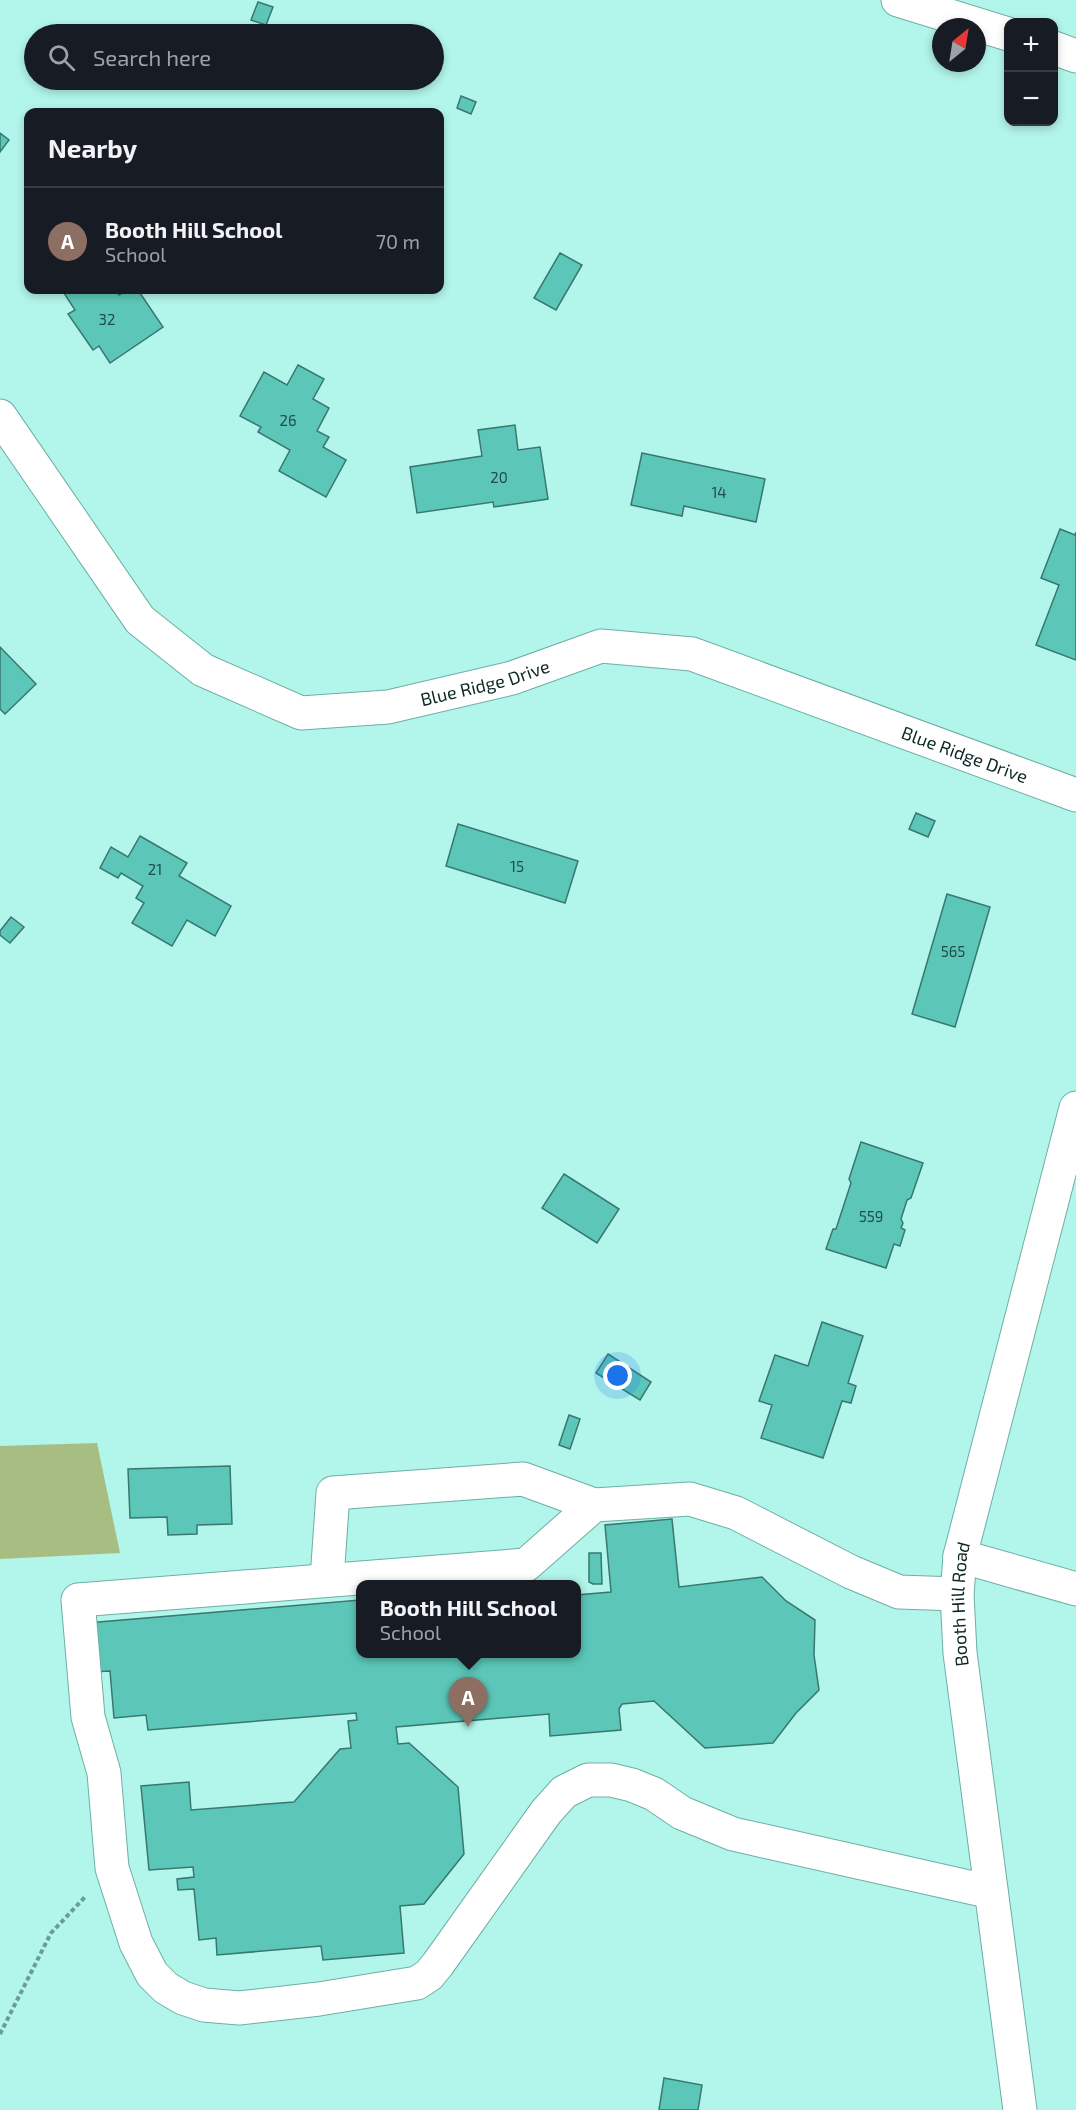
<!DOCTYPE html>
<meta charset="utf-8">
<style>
:root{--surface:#171b24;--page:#20242c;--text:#f1f3f6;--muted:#9ea1a6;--line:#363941;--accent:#0b8043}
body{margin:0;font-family:"Exo 2",sans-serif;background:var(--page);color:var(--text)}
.controls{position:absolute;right:18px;top:18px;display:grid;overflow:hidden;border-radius:12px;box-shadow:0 3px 9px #0003}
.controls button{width:54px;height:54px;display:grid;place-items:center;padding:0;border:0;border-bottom:2px solid var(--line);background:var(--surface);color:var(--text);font:30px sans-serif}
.compass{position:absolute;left:932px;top:18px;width:54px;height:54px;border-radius:50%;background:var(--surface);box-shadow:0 3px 9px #0003;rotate:30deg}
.you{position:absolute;left:618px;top:1376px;width:21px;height:21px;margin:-15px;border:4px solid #fff;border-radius:50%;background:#1a73e8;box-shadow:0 0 0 9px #1a73e833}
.badge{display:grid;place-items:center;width:39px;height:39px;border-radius:50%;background:var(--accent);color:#fff;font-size:20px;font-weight:700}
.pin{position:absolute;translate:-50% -50px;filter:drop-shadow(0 2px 3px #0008)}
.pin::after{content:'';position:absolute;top:32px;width:21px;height:18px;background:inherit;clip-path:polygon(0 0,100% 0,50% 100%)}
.popup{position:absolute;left:356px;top:1580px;width:225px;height:78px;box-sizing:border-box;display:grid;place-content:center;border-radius:12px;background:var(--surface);filter:drop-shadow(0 2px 4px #0005);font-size:20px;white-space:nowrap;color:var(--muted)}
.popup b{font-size:22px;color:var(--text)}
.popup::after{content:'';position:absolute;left:50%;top:100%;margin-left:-12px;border:12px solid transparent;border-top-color:var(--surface)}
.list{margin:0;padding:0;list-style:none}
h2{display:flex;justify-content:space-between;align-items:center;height:78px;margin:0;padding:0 24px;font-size:26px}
h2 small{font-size:20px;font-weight:400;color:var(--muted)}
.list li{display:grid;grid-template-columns:39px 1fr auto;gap:18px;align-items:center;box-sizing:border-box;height:108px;padding:0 24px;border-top:2px solid var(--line)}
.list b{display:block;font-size:22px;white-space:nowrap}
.list p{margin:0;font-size:20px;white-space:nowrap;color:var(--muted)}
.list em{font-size:20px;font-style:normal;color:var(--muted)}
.icon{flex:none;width:33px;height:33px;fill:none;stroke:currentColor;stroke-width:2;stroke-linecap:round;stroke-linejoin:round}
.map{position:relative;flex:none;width:1076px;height:2110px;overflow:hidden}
.search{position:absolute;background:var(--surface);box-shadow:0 3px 9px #0003;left:24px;top:24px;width:420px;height:66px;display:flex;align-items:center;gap:15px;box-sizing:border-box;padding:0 21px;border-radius:33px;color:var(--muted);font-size:22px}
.panel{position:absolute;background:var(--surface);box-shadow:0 3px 9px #0003;left:24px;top:108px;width:420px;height:186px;border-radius:12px}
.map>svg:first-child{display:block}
</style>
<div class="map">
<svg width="1076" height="2110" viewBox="0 0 1076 2110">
<rect width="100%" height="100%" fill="#b2f5ea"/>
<polygon fill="#a8bd81" points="97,1443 120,1553 0,1559 0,1446"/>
<g fill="#5cc7b9" stroke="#37786f" stroke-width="1.5">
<polygon points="258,2 273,7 266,25 251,20"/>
<polygon points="461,96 476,102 471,114 457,108"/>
<polygon points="0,133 9,140 0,152"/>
<polygon points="560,253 582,265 556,310 534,298"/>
<polygon points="62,290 115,290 119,295 127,290 138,290 163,327 110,363 99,346 93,350 68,314 75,310"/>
<polygon points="298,365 324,379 313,399 329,408 317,431 329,437 323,447 346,460 326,497 279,471 290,450 258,432 261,427 240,416 264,372 287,385"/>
<polygon points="515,425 518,450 540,447 548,499 494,507 493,502 417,513 410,467 482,456 478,430"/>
<polygon points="642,453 765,479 756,522 684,506 682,516 631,505"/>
<polygon points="1060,529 1075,535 1076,532 1076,660 1036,645 1059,585 1041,578"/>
<polygon points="0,647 36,684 5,714 0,709"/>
<polygon points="916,813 935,821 928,837 909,829"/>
<polygon points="458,824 578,861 565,903 446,866"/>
<polygon points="140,836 187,863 179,876 231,906 215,936 187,920 172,946 132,923 144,903 136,898 143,886 121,873 118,878 100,868 111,847 128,857"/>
<polygon points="947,894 990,907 955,1027 912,1014"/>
<polygon points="11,917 24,927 10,943 0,935 0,931"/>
<polygon points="861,1142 923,1163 911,1198 907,1200 901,1219 903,1223 901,1228 905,1230 900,1246 894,1244 886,1268 826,1249 833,1229 836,1229 851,1183 849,1179"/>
<polygon points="564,1174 619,1209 597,1243 542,1208"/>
<polygon points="822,1322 863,1336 848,1383 856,1386 851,1403 842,1401 823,1458 761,1438 772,1405 759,1401 775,1355 808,1366"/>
<polygon points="608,1354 651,1382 640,1400 596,1373"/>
<polygon points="569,1415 580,1419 570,1449 559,1445"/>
<polygon points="230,1466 232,1524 197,1525 197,1534 168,1535 167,1517 130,1518 128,1469"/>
<polygon points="672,1519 679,1587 762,1577 786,1601 815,1620 814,1655 819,1690 796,1713 773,1743 705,1748 654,1701 622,1704 619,1709 621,1730 550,1736 549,1714 396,1727 398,1744 409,1743 458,1787 464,1854 424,1904 400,1906 404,1953 323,1960 321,1946 217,1955 216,1938 199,1940 194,1889 178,1890 177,1879 194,1877 193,1867 149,1870 141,1786 189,1782 191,1810 294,1802 340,1749 351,1748 348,1721 357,1720 356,1713 148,1730 146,1715 114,1718 110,1671 92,1672 87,1623 360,1600 360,1654 576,1654 576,1595 611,1592 605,1525"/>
<polygon points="589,1553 601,1553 602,1584 593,1584 589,1582"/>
<polygon points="664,2078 702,2085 698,2110 659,2110"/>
</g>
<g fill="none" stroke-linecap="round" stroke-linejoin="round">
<defs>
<g id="minor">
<polyline points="898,0 1008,34"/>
<polyline points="1054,48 1076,56"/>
<path id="s1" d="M 0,416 L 140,620 L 203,670 L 301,713 L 388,707 L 512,678 L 601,646 L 692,654 L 1076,795"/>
<polyline points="594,1505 526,1565 78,1600 88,1717 104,1773 112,1868 136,1943 152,1974 166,1988 183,1998 204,2005 239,2008 319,1999 417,1983 429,1975 438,1964 546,1812 564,1792 588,1780 611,1780 632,1785 654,1794 682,1813 733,1834 991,1892"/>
<polyline points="960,1556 1076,1589"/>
<polyline points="327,1579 333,1493 523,1479 594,1505 690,1499 736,1513 851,1572 899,1592 957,1594"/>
<path id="s2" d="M 1020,2110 L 960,1653 L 957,1594 L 960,1556 L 1076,1108"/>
</g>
</defs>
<use href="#minor" stroke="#6eafa5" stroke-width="35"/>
<polyline stroke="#6b9d96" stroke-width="4" stroke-dasharray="4.5 3" stroke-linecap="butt" points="0,2034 51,1933 85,1897"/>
<use href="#minor" stroke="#fff" stroke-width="33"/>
</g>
<g text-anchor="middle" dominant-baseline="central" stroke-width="4.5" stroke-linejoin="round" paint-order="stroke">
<g font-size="15" fill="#204f49">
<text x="107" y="319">32</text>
<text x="288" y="420">26</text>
<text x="499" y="477">20</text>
<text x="719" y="492">14</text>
<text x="517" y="866">15</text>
<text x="155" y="869">21</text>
<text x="953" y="951">565</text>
<text x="871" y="1216">559</text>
</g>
<g font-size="18" fill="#0c2724" stroke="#b2f5ea">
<text stroke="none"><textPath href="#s1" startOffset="622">Blue Ridge Drive</textPath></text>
<text stroke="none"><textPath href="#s1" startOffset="1126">Blue Ridge Drive</textPath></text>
<text stroke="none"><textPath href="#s2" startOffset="510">Booth Hill Road</textPath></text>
</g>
</g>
</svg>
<div class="controls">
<button>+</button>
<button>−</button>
</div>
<svg class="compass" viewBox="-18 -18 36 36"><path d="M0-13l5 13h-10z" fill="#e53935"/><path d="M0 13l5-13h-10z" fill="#9ea1a6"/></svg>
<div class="you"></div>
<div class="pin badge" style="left:468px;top:1727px;background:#8d6e63">A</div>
<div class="popup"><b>Booth Hill School</b>School</div>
<div class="search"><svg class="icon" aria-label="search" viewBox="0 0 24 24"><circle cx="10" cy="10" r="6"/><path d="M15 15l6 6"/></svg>Search here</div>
<section class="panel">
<h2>Nearby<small></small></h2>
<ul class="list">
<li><span class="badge" style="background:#8d6e63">A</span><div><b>Booth Hill School</b><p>School</p></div><em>70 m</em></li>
</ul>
</section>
</div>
